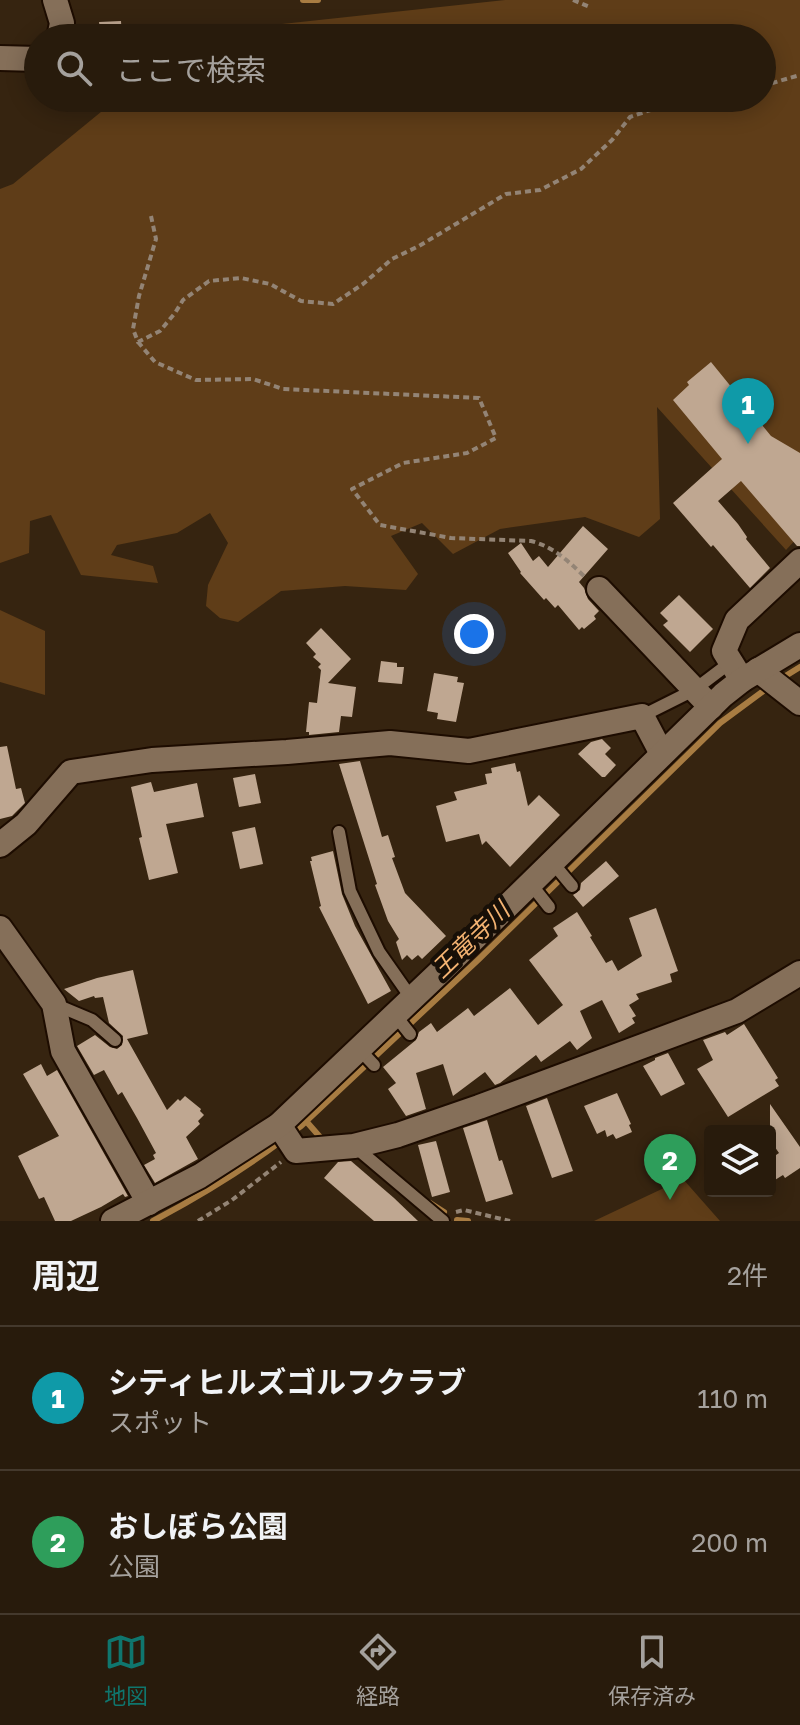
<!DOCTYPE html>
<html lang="ja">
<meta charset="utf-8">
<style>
:root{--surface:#281b0c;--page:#302415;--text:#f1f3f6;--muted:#a5a19d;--line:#44392d;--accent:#0f766e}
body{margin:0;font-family:"Golos Text","Noto Sans JP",sans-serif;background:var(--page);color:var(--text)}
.controls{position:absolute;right:24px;bottom:24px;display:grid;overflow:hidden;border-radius:8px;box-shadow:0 4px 20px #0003}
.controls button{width:72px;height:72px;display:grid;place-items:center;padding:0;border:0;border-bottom:2px solid var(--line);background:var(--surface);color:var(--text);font:40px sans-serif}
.you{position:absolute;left:474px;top:634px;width:28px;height:28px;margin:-20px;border:6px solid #fff;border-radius:50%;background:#1a73e8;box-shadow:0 0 0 12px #1a73e833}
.badge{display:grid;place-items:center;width:52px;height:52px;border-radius:50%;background:var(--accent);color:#fff;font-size:26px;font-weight:700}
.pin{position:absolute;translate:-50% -66px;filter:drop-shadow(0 2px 4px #0008)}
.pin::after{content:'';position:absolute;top:42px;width:28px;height:24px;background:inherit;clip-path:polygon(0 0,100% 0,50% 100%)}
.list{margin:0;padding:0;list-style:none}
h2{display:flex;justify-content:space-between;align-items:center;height:104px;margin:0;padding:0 32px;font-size:34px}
h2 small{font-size:26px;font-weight:400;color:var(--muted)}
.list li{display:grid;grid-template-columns:52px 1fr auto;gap:24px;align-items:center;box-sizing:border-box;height:144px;padding:0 32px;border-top:2px solid var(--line)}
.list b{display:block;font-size:30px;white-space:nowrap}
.list p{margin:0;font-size:26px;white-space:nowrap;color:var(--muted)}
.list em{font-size:26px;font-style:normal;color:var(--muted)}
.icon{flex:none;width:44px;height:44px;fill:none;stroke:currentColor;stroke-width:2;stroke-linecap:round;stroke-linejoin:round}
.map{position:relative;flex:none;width:800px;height:1221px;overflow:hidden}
.search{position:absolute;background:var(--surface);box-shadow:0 4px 20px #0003;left:24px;right:24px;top:24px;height:88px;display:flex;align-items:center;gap:20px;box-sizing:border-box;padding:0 28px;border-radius:44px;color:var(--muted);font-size:30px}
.sheet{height:392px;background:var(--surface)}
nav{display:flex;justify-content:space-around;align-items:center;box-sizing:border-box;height:112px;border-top:2px solid var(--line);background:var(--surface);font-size:22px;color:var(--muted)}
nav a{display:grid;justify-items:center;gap:4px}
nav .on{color:var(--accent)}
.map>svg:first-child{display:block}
</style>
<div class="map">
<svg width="800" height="1221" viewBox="0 0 800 1221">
<rect width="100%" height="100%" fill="#362410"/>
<g fill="#5f3d18">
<polygon points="505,0 800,0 800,535 786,550 657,407 660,519 639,537 585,517 500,529 453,554 422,523 391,536 418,574 406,590 345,586 281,591 238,622 220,618 206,606 208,585 228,543 210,513 177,533 117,545 111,555 153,566 158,583 81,575 51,515 30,521 29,553 0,563 0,189 13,184 118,98 762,98 762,38 192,38 198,33"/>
<polygon points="0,610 45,631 45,695 0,682"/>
<polygon points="683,1179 720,1221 593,1221 594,1221"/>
</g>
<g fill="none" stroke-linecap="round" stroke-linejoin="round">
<g stroke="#a87c42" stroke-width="6">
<polyline points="303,0 318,0"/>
<polyline points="779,680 800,667"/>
<polyline points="306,1121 320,1137"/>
<polyline points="290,1134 301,1126 479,959 720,723 770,686"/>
<polyline points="430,1203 444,1212"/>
<polyline points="457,1220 468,1221"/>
<path d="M 153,1221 C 198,1197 240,1172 281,1141"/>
</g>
</g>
<g fill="#bfa791">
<polygon points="121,21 122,38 101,38 99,22"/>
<polygon points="711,362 771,436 800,453 800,546 797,546 741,481 718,501 738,524 747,537 746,539 770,568 750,588 713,545 711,547 673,503 722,459 673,400 689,385 687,382"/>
<polygon points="583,526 608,549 579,582 584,588 588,599 599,611 594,616 596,619 584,629 582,627 579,630 558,605 555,608 546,598 544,600 520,573 521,572 508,553 521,543 533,561 539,556 548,567"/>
<polygon points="679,595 713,629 690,652 663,625 668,621 660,613"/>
<polygon points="321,628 351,659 328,683 356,687 352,717 341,716 339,732 309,735 309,732 306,732 309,702 317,703 321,670 318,667 321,664 313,657 316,654 306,643"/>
<polygon points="381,661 397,663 397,667 404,667 402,684 378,682"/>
<polygon points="434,673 458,677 457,682 464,683 456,722 437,719 438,713 427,711"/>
<polygon points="602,739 611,748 605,754 616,765 605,777 602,777 578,754 591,742"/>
<polygon points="7,746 16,789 21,788 25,803 12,816 0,819 0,747"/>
<polygon points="360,761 382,837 388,835 395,857 392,858 405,893 446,936 422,959 418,955 412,960 407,955 402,960 396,942 399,939 388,921 375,885 377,884 339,764"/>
<polygon points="515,763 517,772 520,771 528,806 539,795 560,815 510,867 486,841 482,845 479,834 446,842 436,806 457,800 454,792 487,784 485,774 492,773 491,768"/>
<polygon points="255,774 261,803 239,807 233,778"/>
<polygon points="151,782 154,792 197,783 204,817 166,824 178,873 149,880 139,838 142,837 131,787"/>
<polygon points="255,827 263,864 240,869 232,832"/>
<polygon points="333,851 342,894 355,926 391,991 368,1004 319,907 321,906 310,861 312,861 311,857"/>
<polygon points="606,861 619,876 583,907 573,895 580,890 581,883"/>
<polygon points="656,908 678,971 670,974 672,982 636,994 639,999 629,1005 636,1016 632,1018 635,1023 619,1033 602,1000 580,1011 592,1038 577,1050 570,1041 541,1062 536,1055 500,1083 495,1085 485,1072 453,1096 443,1064 416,1073 426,1109 406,1116 388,1089 396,1083 383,1067 416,1040 419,1032 431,1023 437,1032 468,1008 474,1016 510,988 538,1025 563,1005 529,960 558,936 553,928 577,912 592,936 590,937 606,963 612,960 618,971 642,956 629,918"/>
<polygon points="133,970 148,1034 127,1039 167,1110 178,1099 180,1101 185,1096 201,1109 200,1111 204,1115 198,1121 200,1124 186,1137 198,1159 155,1183 144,1165 155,1159 153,1155 156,1153 137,1118 122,1092 118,1095 104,1070 94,1075 77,1046 95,1035 110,1047 117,1049 122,1045 123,1036 109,1023 103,997 95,998 94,996 79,1001 64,989 97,978"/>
<polygon points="744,1024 778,1078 775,1080 779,1086 728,1117 697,1069 713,1060 703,1040 725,1032 727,1035"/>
<polygon points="668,1053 685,1084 661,1096 643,1066 655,1060 655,1058"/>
<polygon points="41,1064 47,1076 57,1070 128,1196 125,1197 123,1194 101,1207 71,1221 55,1221 44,1197 39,1199 18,1156 59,1136 23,1074"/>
<polygon points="617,1093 631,1124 629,1125 632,1132 616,1139 613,1134 607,1137 605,1130 597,1134 584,1106"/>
<polygon points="547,1098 573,1171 552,1178 526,1106"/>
<polygon points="770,1104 800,1147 800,1168 785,1178 783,1175 770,1183 770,1159 779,1153 770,1140"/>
<polygon points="487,1120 499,1161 502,1160 513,1194 486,1202 463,1128"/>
<polygon points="436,1141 450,1192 432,1197 418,1145"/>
<polygon points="351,1161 394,1198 418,1221 374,1221 324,1178 338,1162"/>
</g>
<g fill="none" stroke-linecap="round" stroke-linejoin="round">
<defs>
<g id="lane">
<polyline points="642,716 694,690 731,662"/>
<polyline points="339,832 350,891 379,952 412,999"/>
<polyline points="552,862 572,886"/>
<polyline points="530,883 549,907"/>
<polyline points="54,1004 92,1020 115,1040"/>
<polyline points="395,1015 410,1034"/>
<polyline points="359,1049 374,1065"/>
<polyline points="354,1146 443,1221"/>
</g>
<g id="street">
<polyline points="55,0 62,23 59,38"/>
<polyline points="0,58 38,59"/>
<polyline points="599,589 711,707"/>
<polyline points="758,670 800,703"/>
<polyline points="742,680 724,651 737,620 800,561"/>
<polyline points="0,845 26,824 71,772 152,760 287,752 390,743 469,751 642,716 662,754"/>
<polyline points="0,928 54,1004 63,1051 149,1203"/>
<polyline points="279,1125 296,1151 354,1146 398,1135 479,1107 737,1011 800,973"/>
<polyline points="113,1221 200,1176 279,1125 440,972 723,695 742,680 800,645"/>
</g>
</defs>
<use href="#lane" stroke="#1d0c00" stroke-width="16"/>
<use href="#street" stroke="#1d0c00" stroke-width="28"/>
<g stroke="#938475" stroke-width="4" stroke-dasharray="6 4" stroke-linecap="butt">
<polyline points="573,0 590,7"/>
<polyline points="762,86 800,75"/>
<polyline points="151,216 156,239 139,296 133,329 138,342 160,331 175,313 183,300 209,281 241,278 270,284 301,301 333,304 363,284 392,259 419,246 506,194 540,190 581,169 612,140 630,117 668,104 695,98"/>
<path d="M 138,342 L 155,362 L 196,380 L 253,379 L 283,389 L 479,398 L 496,438 L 467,453 L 403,463 L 352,489 L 380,525 L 451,538 L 531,541 C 554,547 568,561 585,577"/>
<polyline points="456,1212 464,1210 510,1221"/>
<polyline points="198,1221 232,1200 281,1162"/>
</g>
<use href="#lane" stroke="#856f59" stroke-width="12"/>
<use href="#street" stroke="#856f59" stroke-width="24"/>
</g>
<g text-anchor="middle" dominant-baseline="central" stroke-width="8" stroke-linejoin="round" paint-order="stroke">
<g font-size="24" font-style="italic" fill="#f4b372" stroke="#170f07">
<text transform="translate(470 939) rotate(-44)">王竜寺川</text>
</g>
</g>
</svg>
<div class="controls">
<button><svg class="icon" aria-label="layers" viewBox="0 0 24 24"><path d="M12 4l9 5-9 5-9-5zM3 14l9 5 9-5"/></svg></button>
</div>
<div class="you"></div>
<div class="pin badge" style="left:748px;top:444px;background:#0f9aa8">1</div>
<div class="pin badge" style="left:670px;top:1200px;background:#2e9e5b">2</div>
<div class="search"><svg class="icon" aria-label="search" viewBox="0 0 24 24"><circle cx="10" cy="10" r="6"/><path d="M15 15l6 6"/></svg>ここで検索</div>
</div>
<section class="sheet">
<h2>周辺<small>2件</small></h2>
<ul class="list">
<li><span class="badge" style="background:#0f9aa8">1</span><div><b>シティヒルズゴルフクラブ</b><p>スポット</p></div><em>110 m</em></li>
<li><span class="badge" style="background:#2e9e5b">2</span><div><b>おしぼら公園</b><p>公園</p></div><em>200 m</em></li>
</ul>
</section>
<nav>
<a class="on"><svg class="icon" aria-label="map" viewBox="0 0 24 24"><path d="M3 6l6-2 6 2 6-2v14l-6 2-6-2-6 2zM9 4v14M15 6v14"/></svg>地図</a>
<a><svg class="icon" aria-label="directions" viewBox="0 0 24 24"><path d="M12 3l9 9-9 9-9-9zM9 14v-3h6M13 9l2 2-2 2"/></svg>経路</a>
<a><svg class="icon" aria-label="saved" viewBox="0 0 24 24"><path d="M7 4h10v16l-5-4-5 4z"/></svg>保存済み</a>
</nav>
